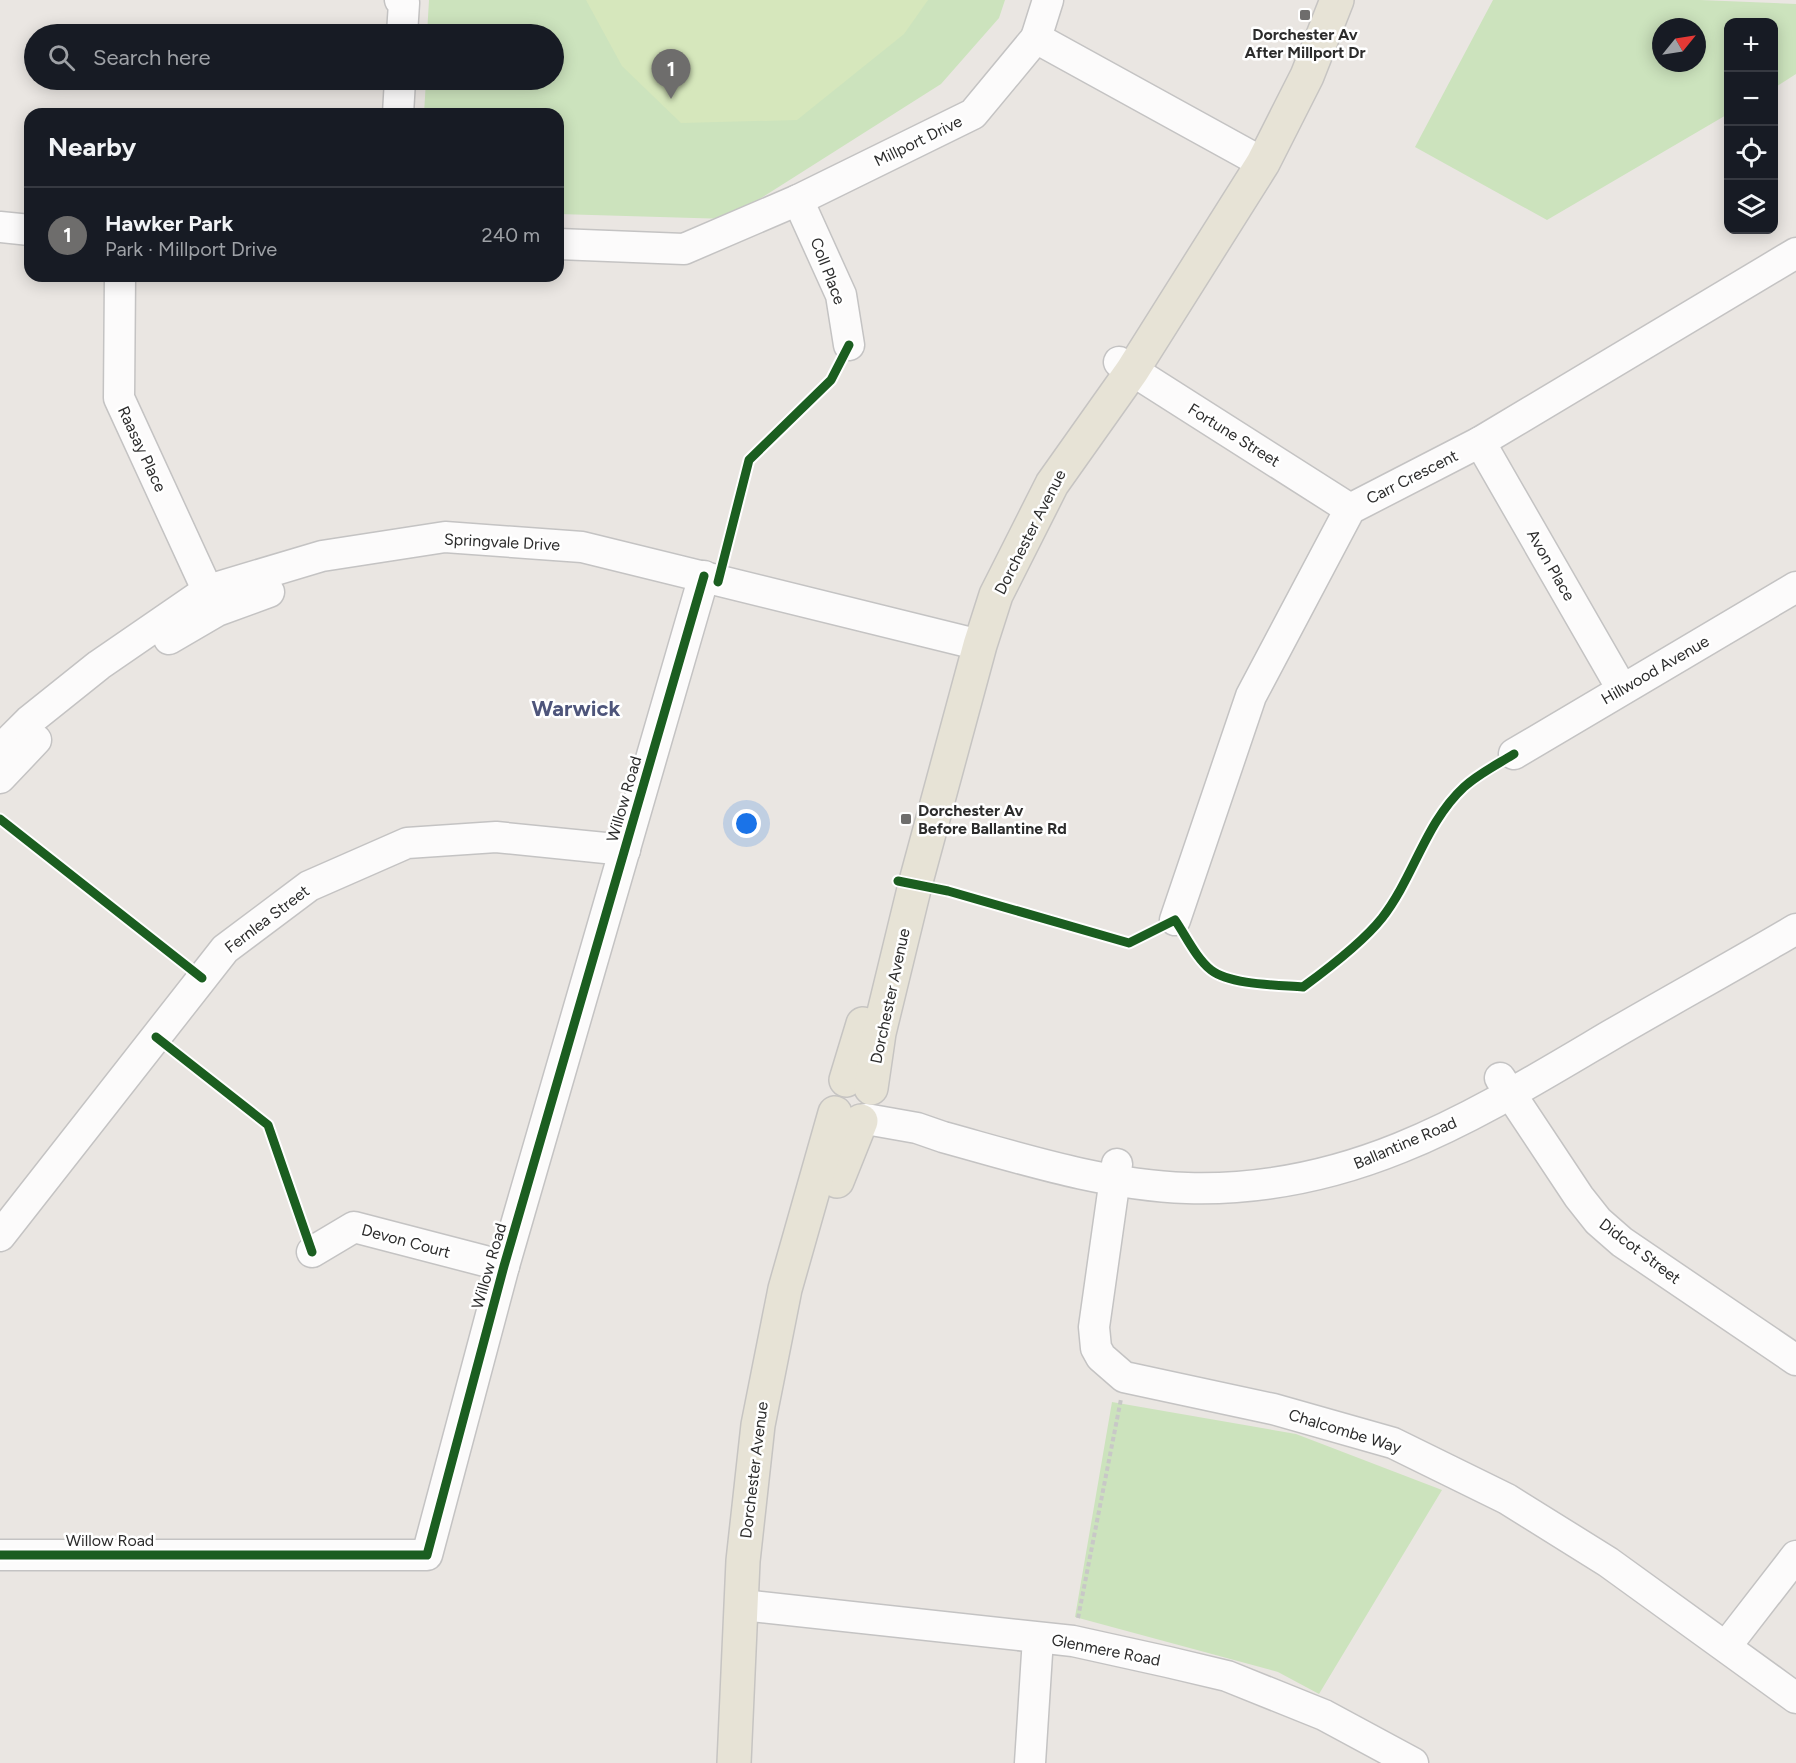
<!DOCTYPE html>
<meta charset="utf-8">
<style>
:root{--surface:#171b24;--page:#20242c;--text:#f1f3f6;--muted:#9ea1a6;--line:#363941;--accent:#6e6d6c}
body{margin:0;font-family:Figtree,sans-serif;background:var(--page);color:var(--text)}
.controls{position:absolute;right:18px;top:18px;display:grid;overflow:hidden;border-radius:12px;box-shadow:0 3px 15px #0003}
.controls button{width:54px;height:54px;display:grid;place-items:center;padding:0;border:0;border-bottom:2px solid var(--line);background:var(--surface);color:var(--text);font:30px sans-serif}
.compass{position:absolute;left:1652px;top:18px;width:54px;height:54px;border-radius:50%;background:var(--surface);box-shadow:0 3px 15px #0003;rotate:60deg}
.you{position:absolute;left:747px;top:824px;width:21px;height:21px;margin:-15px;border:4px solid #fff;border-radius:50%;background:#1a73e8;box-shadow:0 0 0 9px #1a73e833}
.badge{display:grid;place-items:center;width:39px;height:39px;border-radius:50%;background:var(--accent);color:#fff;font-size:20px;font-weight:700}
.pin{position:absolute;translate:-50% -50px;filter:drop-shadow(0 2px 3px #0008)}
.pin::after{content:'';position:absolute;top:32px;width:21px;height:18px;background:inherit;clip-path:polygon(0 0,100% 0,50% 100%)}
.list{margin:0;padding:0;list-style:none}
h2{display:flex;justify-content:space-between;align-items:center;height:78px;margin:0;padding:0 24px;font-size:26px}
h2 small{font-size:20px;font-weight:400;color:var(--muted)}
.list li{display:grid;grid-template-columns:39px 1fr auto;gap:18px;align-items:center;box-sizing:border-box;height:96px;padding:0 24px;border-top:2px solid var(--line)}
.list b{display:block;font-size:22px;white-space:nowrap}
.list p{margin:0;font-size:20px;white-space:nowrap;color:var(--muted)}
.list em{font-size:20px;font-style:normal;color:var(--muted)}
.icon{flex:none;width:33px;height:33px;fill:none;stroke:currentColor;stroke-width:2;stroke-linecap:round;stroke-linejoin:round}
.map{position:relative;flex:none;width:1796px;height:1763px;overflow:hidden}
.search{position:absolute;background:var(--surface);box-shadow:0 3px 15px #0003;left:24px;top:24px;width:540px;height:66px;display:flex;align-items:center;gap:15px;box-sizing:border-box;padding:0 21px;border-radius:33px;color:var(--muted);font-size:22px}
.panel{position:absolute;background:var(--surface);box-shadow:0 3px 15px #0003;left:24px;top:108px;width:540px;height:174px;border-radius:18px}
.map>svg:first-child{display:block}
</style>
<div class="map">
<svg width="1796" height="1763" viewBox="0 0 1796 1763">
<rect width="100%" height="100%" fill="#eae6e2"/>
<g fill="#cce3bd" fill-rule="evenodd">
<polygon points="429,0 1005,0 999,18 941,84 728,219 558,214 558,114 424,114 426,80 554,80 554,34 427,34"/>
<path d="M 1493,0 L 1700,0 L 1796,4 L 1796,74 L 1774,88 L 1774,22 L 1728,22 L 1728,114 L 1547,220 L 1415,147 ZM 1661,27 L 1697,27 L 1697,63 L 1661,63 Z"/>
<polygon points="1112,1402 1296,1434 1442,1490 1319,1694 1278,1672 1075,1617"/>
</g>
<polygon fill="#d6e7bc" points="586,0 928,0 904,34 797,120 681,123 622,66"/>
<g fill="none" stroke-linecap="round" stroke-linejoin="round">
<defs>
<g id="minor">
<polyline points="400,0 404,3 402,34"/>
<polyline points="1036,38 1048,0"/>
<polyline points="398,114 400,80"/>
<polyline points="798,200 841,295 849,345"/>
<polyline points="0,227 30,230"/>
<polyline points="558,244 684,249 798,200 973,114 1036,38 1263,163"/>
<polyline points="120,276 119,398 216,609"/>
<polyline points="1119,362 1350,509"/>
<polyline points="1480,442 1622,689"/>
<polyline points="169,639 217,611 269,592"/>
<polyline points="0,750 29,721 99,665 208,590 322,556 445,537 582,547 980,645"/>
<polyline points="1514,754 1796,587"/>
<polyline points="0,778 36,740"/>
<polyline points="1175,920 1251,696 1350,509 1480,442 1796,253"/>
<polyline points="1500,1078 1579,1197 1598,1221 1622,1242 1796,1360"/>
<path d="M 866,1119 L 917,1128 L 943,1137 C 1023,1159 1103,1185 1187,1188 C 1353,1193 1474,1116 1611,1035 C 1673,999 1735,965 1796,929"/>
<polyline points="1117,1164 1094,1327 1096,1348 1101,1357 1124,1377 1273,1409 1393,1443 1507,1499 1608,1562 1796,1698"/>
<polyline points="0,1236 225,949 309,886 407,843 496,837 625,850"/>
<polyline points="312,1252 354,1227 504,1266"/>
<polyline points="0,1555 427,1555 504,1266 704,576"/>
<polyline points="743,1605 1073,1641 1168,1662 1227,1676 1324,1715 1413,1763"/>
<polyline points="1727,1645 1796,1556"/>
<polyline points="1030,1763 1038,1638"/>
</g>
<g id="major">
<polyline points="846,1080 863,1024"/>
<polyline points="871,1088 879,1033 915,885 980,645 996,595 1052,484 1132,371 1263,163 1307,76 1337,0"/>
<polyline points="837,1181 861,1121"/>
<polyline points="734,1763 743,1561 758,1425 785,1289 835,1113"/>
</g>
</defs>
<use href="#minor" stroke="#c4c3c3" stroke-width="33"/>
<use href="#major" stroke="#c6c4c2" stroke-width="36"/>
<polyline stroke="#c8c8c7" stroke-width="4" stroke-dasharray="4.5 3" stroke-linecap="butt" points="1078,1618 1121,1399"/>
<use href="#minor" stroke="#fcfbfb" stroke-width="30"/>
<use href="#major" stroke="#e7e3d6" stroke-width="33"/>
<defs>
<g id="cycleway">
<polyline points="718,582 749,460 831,380 849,345"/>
<polyline points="0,819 202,978"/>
<path d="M 898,881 L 948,891 L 1129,943 L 1175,920 C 1186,936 1196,958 1211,970 C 1230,985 1279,985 1303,987 C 1329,968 1363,942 1382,918 C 1414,877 1425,823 1464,787 C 1478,774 1498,764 1514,754"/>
<polyline points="156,1037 268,1125 312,1252"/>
<polyline points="0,1555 427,1555 504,1266 704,576"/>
</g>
</defs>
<use href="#cycleway" stroke="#fff" stroke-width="13"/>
<use href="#cycleway" stroke="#1b5e20" stroke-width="9"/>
</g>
<g fill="#6e6d6c" stroke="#fff" stroke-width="2">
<rect x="1299" y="9" width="12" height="12" rx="3"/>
<rect x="900" y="813" width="12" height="12" rx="3"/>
</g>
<g text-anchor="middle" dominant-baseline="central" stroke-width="5" stroke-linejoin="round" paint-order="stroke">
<g font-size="16" font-weight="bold" fill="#2c2c2c" stroke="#fff">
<text x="1305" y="34">Dorchester Av<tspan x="1305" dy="18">After Millport Dr</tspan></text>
<text x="918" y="810" text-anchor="start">Dorchester Av<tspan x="918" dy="18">Before Ballantine Rd</tspan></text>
</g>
<g font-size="16" fill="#2c2c2c" stroke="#fff">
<text transform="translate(918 141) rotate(-26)">Millport Drive</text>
<text transform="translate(828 271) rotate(69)">Coll Place</text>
<text transform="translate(1234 435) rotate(32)">Fortune Street</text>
<text transform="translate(142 449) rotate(65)">Raasay Place</text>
<text transform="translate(1412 477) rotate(-27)">Carr Crescent</text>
<text transform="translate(1030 532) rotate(-63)">Dorchester Avenue</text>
<text transform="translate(502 542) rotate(3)">Springvale Drive</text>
<text transform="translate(1551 565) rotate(60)">Avon Place</text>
<text transform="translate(1655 670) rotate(-30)">Hillwood Avenue</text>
<text transform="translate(624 799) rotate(-74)">Willow Road</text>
<text transform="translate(267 919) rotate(-37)">Fernlea Street</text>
<text transform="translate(890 996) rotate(-78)">Dorchester Avenue</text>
<text transform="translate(1405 1143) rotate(-23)">Ballantine Road</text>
<text transform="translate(406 1241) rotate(15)">Devon Court</text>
<text transform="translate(1640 1251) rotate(37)">Didcot Street</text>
<text transform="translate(489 1266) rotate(-74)">Willow Road</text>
<text transform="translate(1345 1431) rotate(17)">Chalcombe Way</text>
<text transform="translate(754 1470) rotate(-83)">Dorchester Avenue</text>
<text x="110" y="1540">Willow Road</text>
<text transform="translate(1106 1650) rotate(11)">Glenmere Road</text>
</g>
<g font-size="22" font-weight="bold" fill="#4e557b" stroke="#fff">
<text x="576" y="708">Warwick</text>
</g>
</g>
</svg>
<div class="controls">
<button>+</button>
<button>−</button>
<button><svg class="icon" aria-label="locate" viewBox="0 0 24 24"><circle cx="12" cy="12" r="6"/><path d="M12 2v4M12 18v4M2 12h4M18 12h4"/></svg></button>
<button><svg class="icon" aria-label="layers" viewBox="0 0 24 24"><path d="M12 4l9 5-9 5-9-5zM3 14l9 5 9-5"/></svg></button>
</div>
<svg class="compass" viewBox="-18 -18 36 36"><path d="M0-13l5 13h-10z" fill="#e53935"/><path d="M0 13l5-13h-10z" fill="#9ea1a6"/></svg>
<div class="you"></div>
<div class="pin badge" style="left:671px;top:99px">1</div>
<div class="search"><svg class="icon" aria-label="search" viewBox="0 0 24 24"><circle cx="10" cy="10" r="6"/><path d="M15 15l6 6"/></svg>Search here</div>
<section class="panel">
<h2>Nearby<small></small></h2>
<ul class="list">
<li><span class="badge">1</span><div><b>Hawker Park</b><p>Park · Millport Drive</p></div><em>240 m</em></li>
</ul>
</section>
</div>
